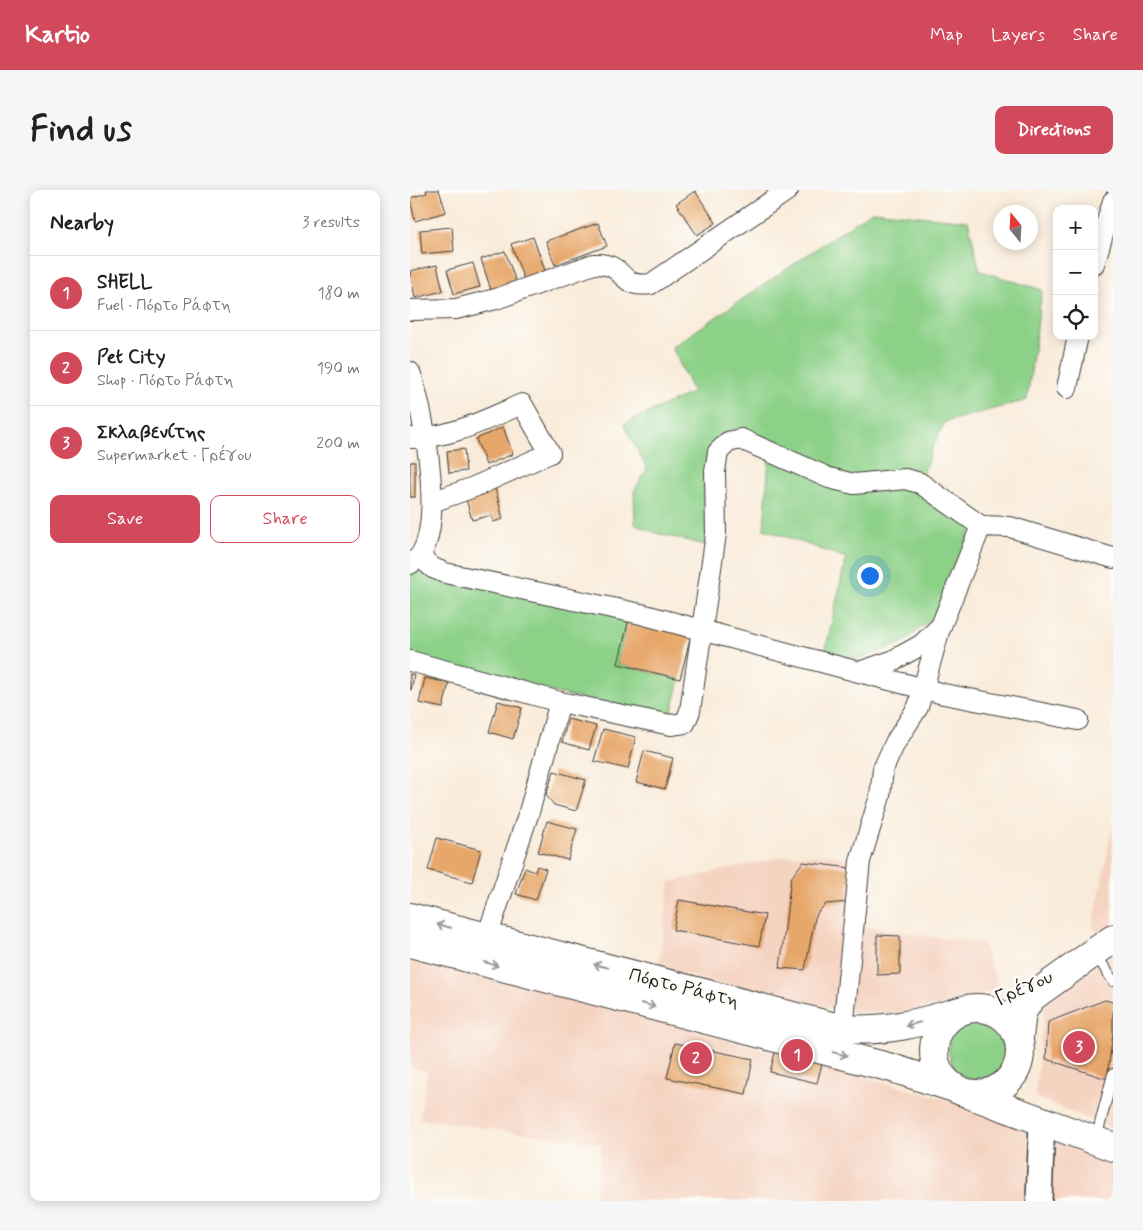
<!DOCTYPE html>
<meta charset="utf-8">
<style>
:root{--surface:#fff;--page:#f6f6f6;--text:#202124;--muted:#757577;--line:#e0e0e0;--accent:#d1495b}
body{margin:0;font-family:Mynerve,sans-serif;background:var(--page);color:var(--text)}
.controls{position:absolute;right:15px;top:15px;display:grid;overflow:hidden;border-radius:10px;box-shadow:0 2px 12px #0003}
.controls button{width:45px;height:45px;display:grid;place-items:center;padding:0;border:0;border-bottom:1px solid var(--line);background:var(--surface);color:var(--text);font:25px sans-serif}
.compass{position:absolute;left:583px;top:15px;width:45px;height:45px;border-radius:50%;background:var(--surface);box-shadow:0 2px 12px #0003;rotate:342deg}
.you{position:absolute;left:459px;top:385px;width:18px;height:18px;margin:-12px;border:4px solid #fff;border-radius:50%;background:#1a73e8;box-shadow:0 0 0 8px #1a73e833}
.badge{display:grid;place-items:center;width:32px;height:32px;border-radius:50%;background:var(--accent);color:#fff;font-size:16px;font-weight:700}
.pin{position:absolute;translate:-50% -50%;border:2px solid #fff;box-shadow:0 1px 5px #0006}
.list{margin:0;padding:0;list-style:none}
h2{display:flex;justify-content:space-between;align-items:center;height:65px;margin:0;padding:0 20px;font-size:21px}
h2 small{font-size:16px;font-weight:400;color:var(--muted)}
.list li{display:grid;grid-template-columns:32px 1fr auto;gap:15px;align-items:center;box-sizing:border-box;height:75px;padding:0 20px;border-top:1px solid var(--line)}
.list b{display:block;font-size:19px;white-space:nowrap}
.list p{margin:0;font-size:16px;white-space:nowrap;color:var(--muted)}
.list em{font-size:16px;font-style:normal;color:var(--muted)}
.actions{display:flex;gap:10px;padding:15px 20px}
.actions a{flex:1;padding:11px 0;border:1px solid var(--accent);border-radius:10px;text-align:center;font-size:18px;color:var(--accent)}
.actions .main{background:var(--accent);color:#fff}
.icon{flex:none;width:28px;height:28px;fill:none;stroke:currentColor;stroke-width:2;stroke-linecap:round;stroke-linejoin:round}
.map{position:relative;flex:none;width:703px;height:1011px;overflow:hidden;border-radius:10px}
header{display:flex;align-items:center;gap:30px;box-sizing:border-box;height:70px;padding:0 25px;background:var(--accent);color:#fff}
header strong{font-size:24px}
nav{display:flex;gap:28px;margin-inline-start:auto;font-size:18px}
.intro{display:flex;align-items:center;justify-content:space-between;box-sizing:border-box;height:120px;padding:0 30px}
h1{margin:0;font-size:35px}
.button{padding:12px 22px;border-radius:10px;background:var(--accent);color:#fff;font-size:18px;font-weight:700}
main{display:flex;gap:30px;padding:0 30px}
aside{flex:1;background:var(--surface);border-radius:10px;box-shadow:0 2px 12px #0003}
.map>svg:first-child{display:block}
</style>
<header>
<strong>Kartio</strong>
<nav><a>Map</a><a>Layers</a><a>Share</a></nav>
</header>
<div class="intro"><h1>Find us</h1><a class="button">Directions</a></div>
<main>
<aside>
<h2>Nearby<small>3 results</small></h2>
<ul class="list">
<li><span class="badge">1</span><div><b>SHELL</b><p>Fuel · Πόρτο Ράφτη</p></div><em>180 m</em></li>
<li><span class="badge">2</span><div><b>Pet City</b><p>Shop · Πόρτο Ράφτη</p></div><em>190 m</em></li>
<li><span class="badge">3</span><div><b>Σκλαβενίτης</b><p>Supermarket · Γρέγου</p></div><em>200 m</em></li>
</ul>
<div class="actions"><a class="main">Save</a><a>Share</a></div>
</aside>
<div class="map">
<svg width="703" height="1011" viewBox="0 0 703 1011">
<rect width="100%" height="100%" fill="#fdfcf7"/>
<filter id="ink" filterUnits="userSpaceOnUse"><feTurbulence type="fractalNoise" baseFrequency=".02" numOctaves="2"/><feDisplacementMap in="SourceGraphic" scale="10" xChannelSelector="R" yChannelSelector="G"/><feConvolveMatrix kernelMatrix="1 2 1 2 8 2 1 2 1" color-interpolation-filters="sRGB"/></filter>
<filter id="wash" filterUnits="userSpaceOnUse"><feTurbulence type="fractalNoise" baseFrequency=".0096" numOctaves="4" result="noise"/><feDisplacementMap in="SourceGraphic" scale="20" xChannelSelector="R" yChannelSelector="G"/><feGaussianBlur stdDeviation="1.12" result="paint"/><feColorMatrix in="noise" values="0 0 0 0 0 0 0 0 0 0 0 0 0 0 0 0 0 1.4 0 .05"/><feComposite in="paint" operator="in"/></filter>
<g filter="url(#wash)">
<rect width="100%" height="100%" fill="#f9ebd9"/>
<g fill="#f5d3c1">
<polygon points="703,634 703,738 690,746 683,737"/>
<polygon points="417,664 446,670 440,735 573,754 589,799 509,821 452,823 354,806 249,777 260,692 373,667"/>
<polygon points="0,764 627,934 621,1011 184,1011 192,954 10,929 17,882 0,877"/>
<polygon points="703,764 703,939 625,907 635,813"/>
<polygon points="643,932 703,957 703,1011 639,1011"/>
</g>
<g fill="#8dd189" stroke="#547652">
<polygon points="462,21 558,31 570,81 632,100 617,210 535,232 524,254 510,292 565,331 525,426 494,452 450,469 415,462 436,368 354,339 359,267 315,252 304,357 246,343 225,334 224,301 237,279 214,234 283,202 262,157"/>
<polygon points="0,376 218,426 207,474 270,489 260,529 0,469"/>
<circle cx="570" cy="860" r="31"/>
</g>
<g id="blocks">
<g fill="#e7a76a">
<polygon points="16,0 29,0 36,22 5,31 0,8 17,3"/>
<polygon points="285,1 306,33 287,45 266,14"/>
<polygon points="188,33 197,56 145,75 136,51"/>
<polygon points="42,37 44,61 12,64 10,40"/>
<polygon points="123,47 136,83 114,90 101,54"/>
<polygon points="95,61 106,92 81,100 71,69"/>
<polygon points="63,73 70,97 44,104 37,80"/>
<polygon points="27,75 33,101 5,108 0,81"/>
<polygon points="93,237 103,264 76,275 66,249"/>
<polygon points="54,259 56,281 39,283 37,261"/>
<rect x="0" y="272" width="5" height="35"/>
<polygon points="85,298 93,329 83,332 82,325 62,330 56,309 76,304 75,300"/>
<polygon points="220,425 282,441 270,489 208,474"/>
<polygon points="0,484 4,485 1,500 0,500"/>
<polygon points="15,488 39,493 33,518 9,513"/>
<polygon points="88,511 112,518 103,549 79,542"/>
<polygon points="158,529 186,536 179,560 152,552"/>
<polygon points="193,539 226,547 218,579 184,571"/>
<polygon points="234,561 263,568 255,599 226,592"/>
<polygon points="144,581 176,590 166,621 144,615 136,605"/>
<polygon points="137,631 167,639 158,670 128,662"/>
<polygon points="27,648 71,660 62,692 18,680"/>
<polygon points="393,672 440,678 438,712 416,714 408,722 405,728 395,780 370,778 381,688"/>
<polygon points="127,676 136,679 126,710 106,704 115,678 125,682"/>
<polygon points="269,710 355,725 349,756 263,740"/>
<polygon points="467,745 490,746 490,784 467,785"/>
<polygon points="695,810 703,812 703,844 697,889 636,869 638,832"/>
<polygon points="265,853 343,869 336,904 257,888"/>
<polygon points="366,859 413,870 407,893 360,882"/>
</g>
</g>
</g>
<g filter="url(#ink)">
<use href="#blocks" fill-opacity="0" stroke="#3d3b38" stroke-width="1"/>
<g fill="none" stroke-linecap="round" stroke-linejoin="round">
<defs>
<g id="service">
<polyline points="685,763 703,791"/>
<polyline points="686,949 703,884"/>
</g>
<g id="minor">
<polyline points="684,74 703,11"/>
<path d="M 0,120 L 46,119 L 86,109 L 184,74 C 217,72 207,99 241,94 L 378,0"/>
<path d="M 0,182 C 13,217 41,355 0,374"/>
<polyline points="657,198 668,146"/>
<path d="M 0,248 C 39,249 77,229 112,214 L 140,263 L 64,297 L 22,312"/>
<polyline points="10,367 23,378 35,383 231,424 449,482 482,471 511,455 531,436 571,336 600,337 703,368"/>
<polyline points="0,471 150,512"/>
<polyline points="449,482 534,504 668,530"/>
<polyline points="77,747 119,622 150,512 261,535 275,533 280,521 306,344 305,281 308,262 318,252 331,249 419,288 444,294 495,289 510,293 571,336"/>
<polyline points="433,839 450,671 470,606 473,579 485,553 508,517 530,438"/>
</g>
<polyline id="tertiary" points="629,1011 632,930"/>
<g id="secondary">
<path d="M 0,727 L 433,839 C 474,842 511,833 550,821"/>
<polyline points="0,753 482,878 544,898"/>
<circle cx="567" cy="861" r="43"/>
<polyline points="609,847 612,822 622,807 703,749"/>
<polyline points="561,905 703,957"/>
</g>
</defs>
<use href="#service" stroke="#3d3b38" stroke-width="12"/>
<use href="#minor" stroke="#3d3b38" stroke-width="22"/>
<use href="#tertiary" stroke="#3d3b38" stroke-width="28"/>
<use href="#secondary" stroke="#3d3b38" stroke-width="30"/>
<use href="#service" stroke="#fff" stroke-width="10"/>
<use href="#minor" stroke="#fff" stroke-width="20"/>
<use href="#tertiary" stroke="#fff" stroke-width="25"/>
<use href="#secondary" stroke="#fff" stroke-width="28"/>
</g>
<defs><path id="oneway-shaft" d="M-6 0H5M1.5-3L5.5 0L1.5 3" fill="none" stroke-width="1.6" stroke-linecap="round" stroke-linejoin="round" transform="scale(1.25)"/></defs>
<g stroke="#999">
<use href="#oneway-shaft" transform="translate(34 736) rotate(-166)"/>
<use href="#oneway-shaft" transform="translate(81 774) rotate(15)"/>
<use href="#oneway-shaft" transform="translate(191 776) rotate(-166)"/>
<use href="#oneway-shaft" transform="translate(238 815) rotate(15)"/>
<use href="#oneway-shaft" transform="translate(503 834) rotate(167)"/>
<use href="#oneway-shaft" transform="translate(430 864) rotate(14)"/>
</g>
</g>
<g text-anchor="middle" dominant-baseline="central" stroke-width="5" stroke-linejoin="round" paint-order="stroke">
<g font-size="19" fill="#1c1c1c" stroke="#fdfcf7">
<text transform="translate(274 798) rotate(14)">Πόρτο Ράφτη</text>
<text transform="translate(614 798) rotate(-23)">Γρέγου</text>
</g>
</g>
</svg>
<div class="controls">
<button>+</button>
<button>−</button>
<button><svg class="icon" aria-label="locate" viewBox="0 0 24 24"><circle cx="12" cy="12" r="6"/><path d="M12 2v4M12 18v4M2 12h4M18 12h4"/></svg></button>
</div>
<svg class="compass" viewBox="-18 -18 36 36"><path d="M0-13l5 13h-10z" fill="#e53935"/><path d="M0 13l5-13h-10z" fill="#757577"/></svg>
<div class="you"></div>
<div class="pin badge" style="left:387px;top:865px">1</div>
<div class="pin badge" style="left:286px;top:868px">2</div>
<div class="pin badge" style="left:669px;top:857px">3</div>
</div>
</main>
